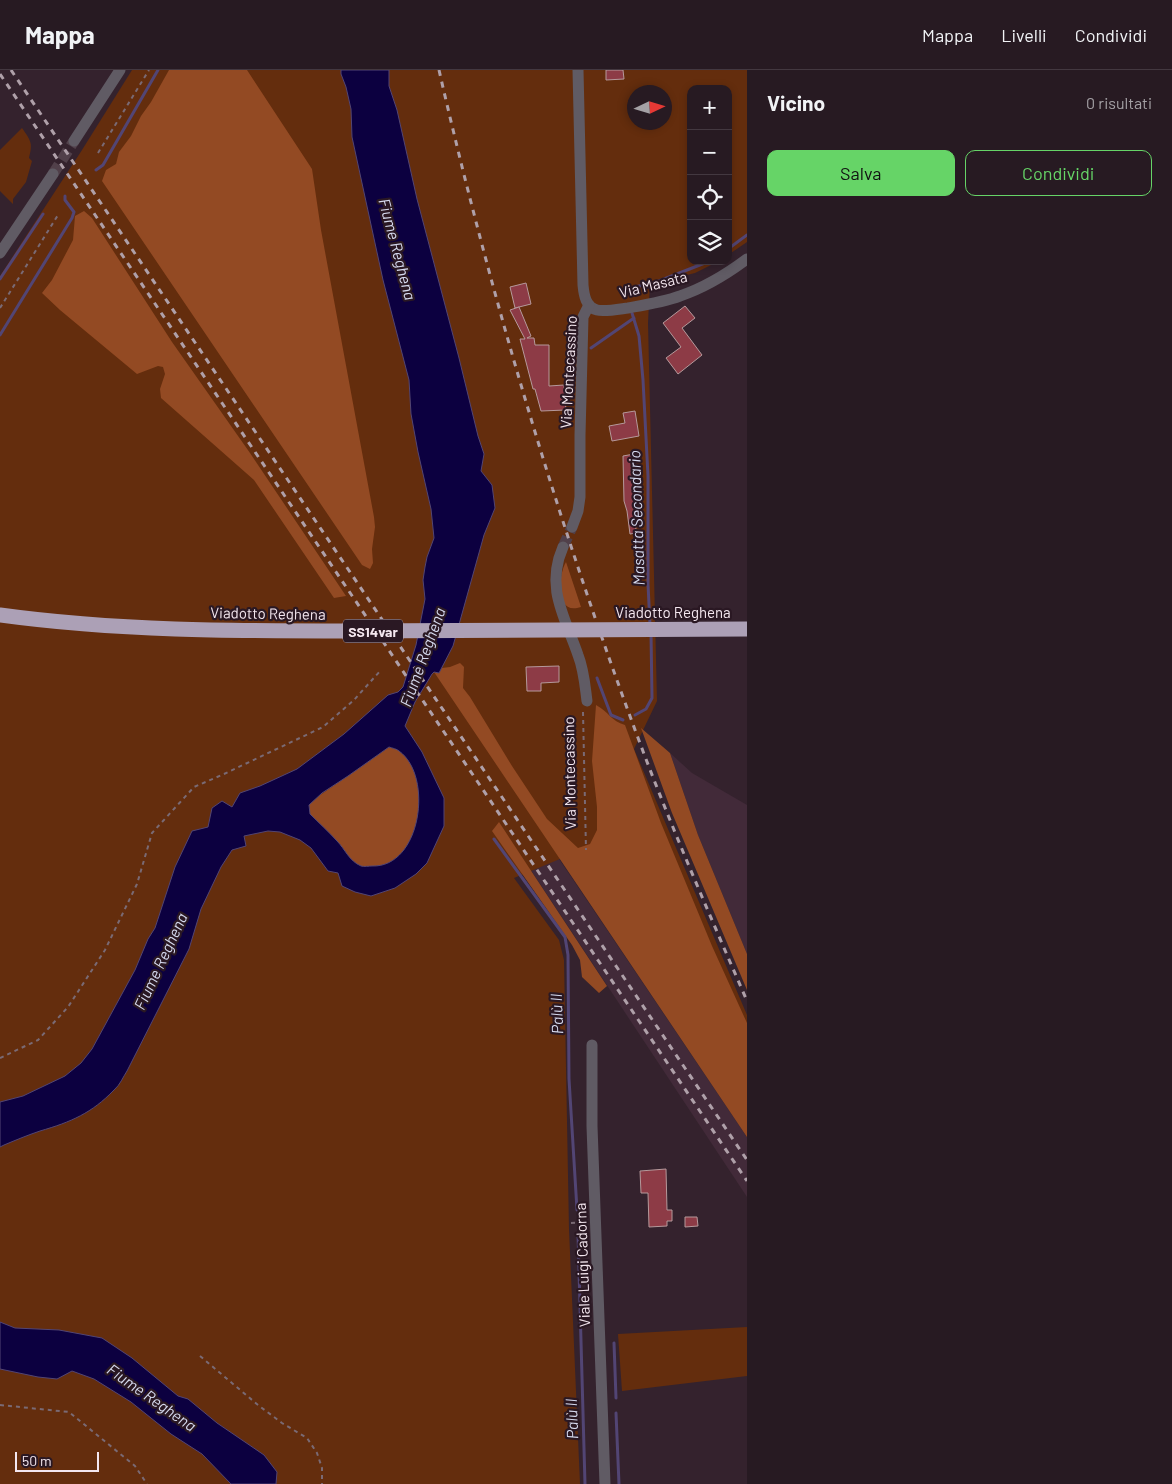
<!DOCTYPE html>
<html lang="it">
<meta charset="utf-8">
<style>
:root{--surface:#271a22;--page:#33272f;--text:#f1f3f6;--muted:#a4a1a5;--line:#433840;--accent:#66d467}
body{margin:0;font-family:Barlow,sans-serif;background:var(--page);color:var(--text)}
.controls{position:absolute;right:15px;top:15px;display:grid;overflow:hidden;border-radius:10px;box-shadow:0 2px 8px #0003}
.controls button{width:45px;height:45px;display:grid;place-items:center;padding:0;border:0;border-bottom:1px solid var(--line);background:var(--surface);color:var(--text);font:25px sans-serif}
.compass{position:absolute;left:627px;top:15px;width:45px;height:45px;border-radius:50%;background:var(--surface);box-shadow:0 2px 8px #0003;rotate:86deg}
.scale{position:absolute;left:15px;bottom:12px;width:84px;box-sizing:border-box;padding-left:5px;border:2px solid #f4e7ef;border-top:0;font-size:14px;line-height:18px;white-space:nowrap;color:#f4e7ef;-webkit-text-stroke:4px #2a1823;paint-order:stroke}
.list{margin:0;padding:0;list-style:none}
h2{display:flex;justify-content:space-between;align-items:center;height:65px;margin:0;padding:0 20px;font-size:21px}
h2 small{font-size:16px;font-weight:400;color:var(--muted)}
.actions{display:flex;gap:10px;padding:15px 20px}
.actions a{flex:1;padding:11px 0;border:1px solid var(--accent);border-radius:10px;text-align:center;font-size:18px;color:var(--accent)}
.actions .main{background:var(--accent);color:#111}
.icon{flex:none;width:28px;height:28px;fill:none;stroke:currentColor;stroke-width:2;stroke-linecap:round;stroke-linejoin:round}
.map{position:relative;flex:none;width:747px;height:1414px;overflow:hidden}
header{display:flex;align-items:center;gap:30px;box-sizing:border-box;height:70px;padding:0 25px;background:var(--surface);border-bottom:1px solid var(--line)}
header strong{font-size:24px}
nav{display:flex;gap:28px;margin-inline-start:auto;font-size:18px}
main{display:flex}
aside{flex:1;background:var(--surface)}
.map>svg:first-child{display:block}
</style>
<header>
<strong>Mappa</strong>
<nav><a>Mappa</a><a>Livelli</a><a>Condividi</a></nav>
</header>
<main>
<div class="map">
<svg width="747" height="1414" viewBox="0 0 747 1414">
<rect width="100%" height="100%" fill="#34222d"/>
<g fill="#422a39">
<polygon points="455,635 747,1067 747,1127 499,752"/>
<polygon points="670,683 692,703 747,735 747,884 698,765"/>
</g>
<g fill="#642d0d" fill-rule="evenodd">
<path d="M 132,0 L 747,0 L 747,172 L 728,185 L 728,19 L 691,19 L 691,191 L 719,191 L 695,203 L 650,214 L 648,253 L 657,631 L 634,679 L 747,945 L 747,1067 L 589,777 L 514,808 L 559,870 L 564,890 L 569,1159 L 580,1414 L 0,1414 L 0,206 L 82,80 ZM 634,22 L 664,22 L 664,52 L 634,52 Z"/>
<path d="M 22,58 C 31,71 33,73 29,88 L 32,91 L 26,112 L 13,129 L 13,134 L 0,121 L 0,80 Z"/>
<polygon points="747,1257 747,1306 622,1321 618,1264"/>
</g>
<g fill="#934a23">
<polygon points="169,0 247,0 312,99 321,160 374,447 375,457 372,479 373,493 370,499 362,495 102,111 106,100 116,94 119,82 131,66 141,46 151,32"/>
<polygon points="84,141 92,148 172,272 250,383 346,526 334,528 254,410 161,328 160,319 165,304 163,297 158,296 137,304 60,240 42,223 52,210 73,170 75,146"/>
<path d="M 566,492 L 581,537 C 554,546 558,506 566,492 Z"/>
<path d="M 460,593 L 464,597 L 463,618 L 470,627 L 512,696 L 547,749 L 578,778 L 590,774 L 597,760 L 597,737 L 592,691 L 596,635 C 609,642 611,651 625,655 L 661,753 L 712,876 L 747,953 L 747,1067 L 434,602 L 439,603 L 442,598 L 450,597 Z"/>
<polygon points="641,658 670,683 698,765 747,884 747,920 672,743"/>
<polygon points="389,677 407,682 422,716 415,772 385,797 365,799 354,793 341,780 323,758 310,744 306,735"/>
<polygon points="499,752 607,916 599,923 582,907 580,890 572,875 492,761"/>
</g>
<g fill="#0c0040" stroke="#524574" fill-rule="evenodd">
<path d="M 341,0 L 389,0 L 389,16 L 397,40 L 417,129 L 459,288 L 478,366 L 484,384 L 481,401 L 492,415 L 495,438 L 484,465 L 453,576 L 439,603 L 434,602 L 432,604 L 415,632 L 405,656 L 422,682 L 444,728 L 444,756 L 427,793 L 416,804 L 395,818 L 371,826 L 355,822 L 342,816 L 338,803 L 328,801 L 311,778 L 300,770 L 280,762 L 268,761 L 244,766 L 246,776 L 232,780 L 221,797 L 201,839 L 189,879 L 127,1001 C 123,1007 120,1015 114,1020 C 92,1043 71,1052 40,1061 C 28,1065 16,1070 4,1075 L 0,1077 L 0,1032 L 23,1026 L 65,1006 L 81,993 L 92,979 L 135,900 L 148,869 L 155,858 L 175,797 L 192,761 L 208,757 L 212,738 L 222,731 L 232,737 L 240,723 L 260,716 L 297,699 L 344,664 L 388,625 L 398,622 L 403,617 L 416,575 L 425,529 L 423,510 L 425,497 L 427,487 L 434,468 L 431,439 L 418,382 L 411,344 L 409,310 L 383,210 L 352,67 L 351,39 L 346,17 L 341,4 ZM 389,677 C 392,678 397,679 399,681 C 434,706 421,798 372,796 C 369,796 364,797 361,796 C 349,791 345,779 337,771 C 329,762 319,753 310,744 L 309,735 L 322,723 L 348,706 Z"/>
<polygon points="0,1252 15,1258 59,1260 102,1268 132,1288 178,1326 188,1329 217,1353 264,1385 277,1402 276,1414 231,1414 202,1384 171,1364 131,1332 94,1309 72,1301 57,1309 38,1307 0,1299"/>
</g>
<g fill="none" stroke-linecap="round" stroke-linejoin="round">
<g stroke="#524574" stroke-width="3">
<polyline points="96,100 103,95 158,0"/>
<polyline points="728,179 747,165"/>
<polyline points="0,209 43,144"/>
<polyline points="625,223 631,218 659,211 710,191"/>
<polyline points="632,243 639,266 643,310 648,406 648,514 650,555"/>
<polyline points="0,265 72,148 74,142 65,130 65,126"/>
<polyline points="591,278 634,248"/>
<polyline points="597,608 611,645 623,650"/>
<polyline points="635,645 646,639 652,628 651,564"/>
<polyline points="494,769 565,867 568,885 569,1009 577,1140"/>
<polyline points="578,1164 585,1414"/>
<polyline points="614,1273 616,1328"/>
<polyline points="616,1343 619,1414"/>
</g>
</g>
<g fill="#8d3b46" stroke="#b5999b">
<polygon points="606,0 623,0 624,9 606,10"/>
<polygon points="526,213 531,234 515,238 510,217"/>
<polygon points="685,236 695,248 682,258 702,285 678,304 666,288 681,277 663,253"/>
<polygon points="519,237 531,266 527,268 534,268 535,275 549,275 549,316 564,315 566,340 541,341 535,319 533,319 520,269 525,269 510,240"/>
<polygon points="635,341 639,366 612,371 609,356 625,353 623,343"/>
<polygon points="634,384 636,463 630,464 627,441 624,431 623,386"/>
<polygon points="559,596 559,612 541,613 541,621 527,621 526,597"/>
<polygon points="666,1099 667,1140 672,1140 672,1151 667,1151 667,1156 649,1157 648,1123 641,1123 640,1101"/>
<polygon points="685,1147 697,1147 698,1156 685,1157"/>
</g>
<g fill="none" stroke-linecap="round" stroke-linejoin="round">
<g stroke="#51404a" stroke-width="11" stroke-dasharray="11 5.5" stroke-linecap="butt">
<polyline points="53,104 74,71"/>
<polyline points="563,477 572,457"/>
</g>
<g stroke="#7a6a74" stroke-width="2" stroke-dasharray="4 4" stroke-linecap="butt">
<polyline points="98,83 149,0"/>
<polyline points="0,238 58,145"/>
<polyline points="583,642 586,780"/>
<polyline points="0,988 38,970 68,937 105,880 137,814 152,763 194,717 224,704 323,657 354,630 381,600"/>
<polyline points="571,1153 586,1152"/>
<polyline points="200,1286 258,1335 282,1353 307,1368 317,1383 322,1398 322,1414"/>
<polyline points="0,1335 69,1342 135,1396 147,1414"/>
</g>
<g stroke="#605b64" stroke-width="11">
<path d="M 578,0 L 583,215 C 584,226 586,237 597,240 C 604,242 620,239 628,238 C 645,235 664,232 680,226 C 704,218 727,204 747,189"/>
<polyline points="74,71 120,0"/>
<polyline points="0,183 53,104"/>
<polyline points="572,457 578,441 580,427 580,365 583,247 589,235"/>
<path d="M 563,477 C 545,518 565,547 578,585 C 584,600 585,616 587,631"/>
<polyline points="592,975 592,1056 605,1414"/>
</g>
<g stroke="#afa0a9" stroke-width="3" stroke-dasharray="6 6" stroke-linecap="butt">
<polyline points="11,0 747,1090"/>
<path d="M 439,0 C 490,223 555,443 634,657 C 668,750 708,841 747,931"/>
<polyline points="0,4 747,1111"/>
</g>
<path stroke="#aca0b6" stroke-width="15" d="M 0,545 C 116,561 234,561 351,561 C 483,561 615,560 747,559"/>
</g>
<g text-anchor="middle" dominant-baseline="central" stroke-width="4.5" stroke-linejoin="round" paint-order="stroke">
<rect fill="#2a1823" stroke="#b7a9b2" stroke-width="1" x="343" y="549.5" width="60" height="23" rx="4"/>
<g font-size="14" font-weight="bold" fill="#f4e7ef">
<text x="373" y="561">SS14var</text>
</g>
<g font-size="15" fill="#f4e7ef" stroke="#2a1823">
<text transform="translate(653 214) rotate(-14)">Via Masata</text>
<text transform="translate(568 302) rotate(-87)">Via Montecassino</text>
<text x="673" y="542">Viadotto Reghena</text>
<text transform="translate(268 543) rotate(1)">Viadotto Reghena</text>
<text transform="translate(569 703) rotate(-91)">Via Montecassino</text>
<text transform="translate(582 1195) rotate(-92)">Viale Luigi Cadorna</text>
</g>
<g font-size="16" font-style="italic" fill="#d5d9ee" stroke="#2a1823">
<text transform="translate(398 179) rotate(75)">Fiume Reghena</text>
<text transform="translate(636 448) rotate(-92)">Masatta Secondario</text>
<text transform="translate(422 587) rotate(-70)">Fiume Reghena</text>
<text transform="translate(160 891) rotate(-65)">Fiume Reghena</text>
<text transform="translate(556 944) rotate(-92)">Palù II</text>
<text transform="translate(152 1327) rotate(35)">Fiume Reghena</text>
<text transform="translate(571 1349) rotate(-92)">Palù II</text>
</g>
</g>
</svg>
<div class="controls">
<button>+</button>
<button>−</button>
<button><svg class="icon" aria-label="locate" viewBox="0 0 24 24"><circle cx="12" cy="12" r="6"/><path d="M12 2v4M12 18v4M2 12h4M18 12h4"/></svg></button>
<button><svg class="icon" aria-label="layers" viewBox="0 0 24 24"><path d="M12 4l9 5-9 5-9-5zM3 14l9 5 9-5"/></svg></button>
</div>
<svg class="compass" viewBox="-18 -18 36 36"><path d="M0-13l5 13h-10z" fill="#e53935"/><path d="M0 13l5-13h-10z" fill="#a4a1a5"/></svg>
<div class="scale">50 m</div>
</div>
<aside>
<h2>Vicino<small>0 risultati</small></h2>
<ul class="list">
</ul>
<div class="actions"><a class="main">Salva</a><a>Condividi</a></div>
</aside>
</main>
